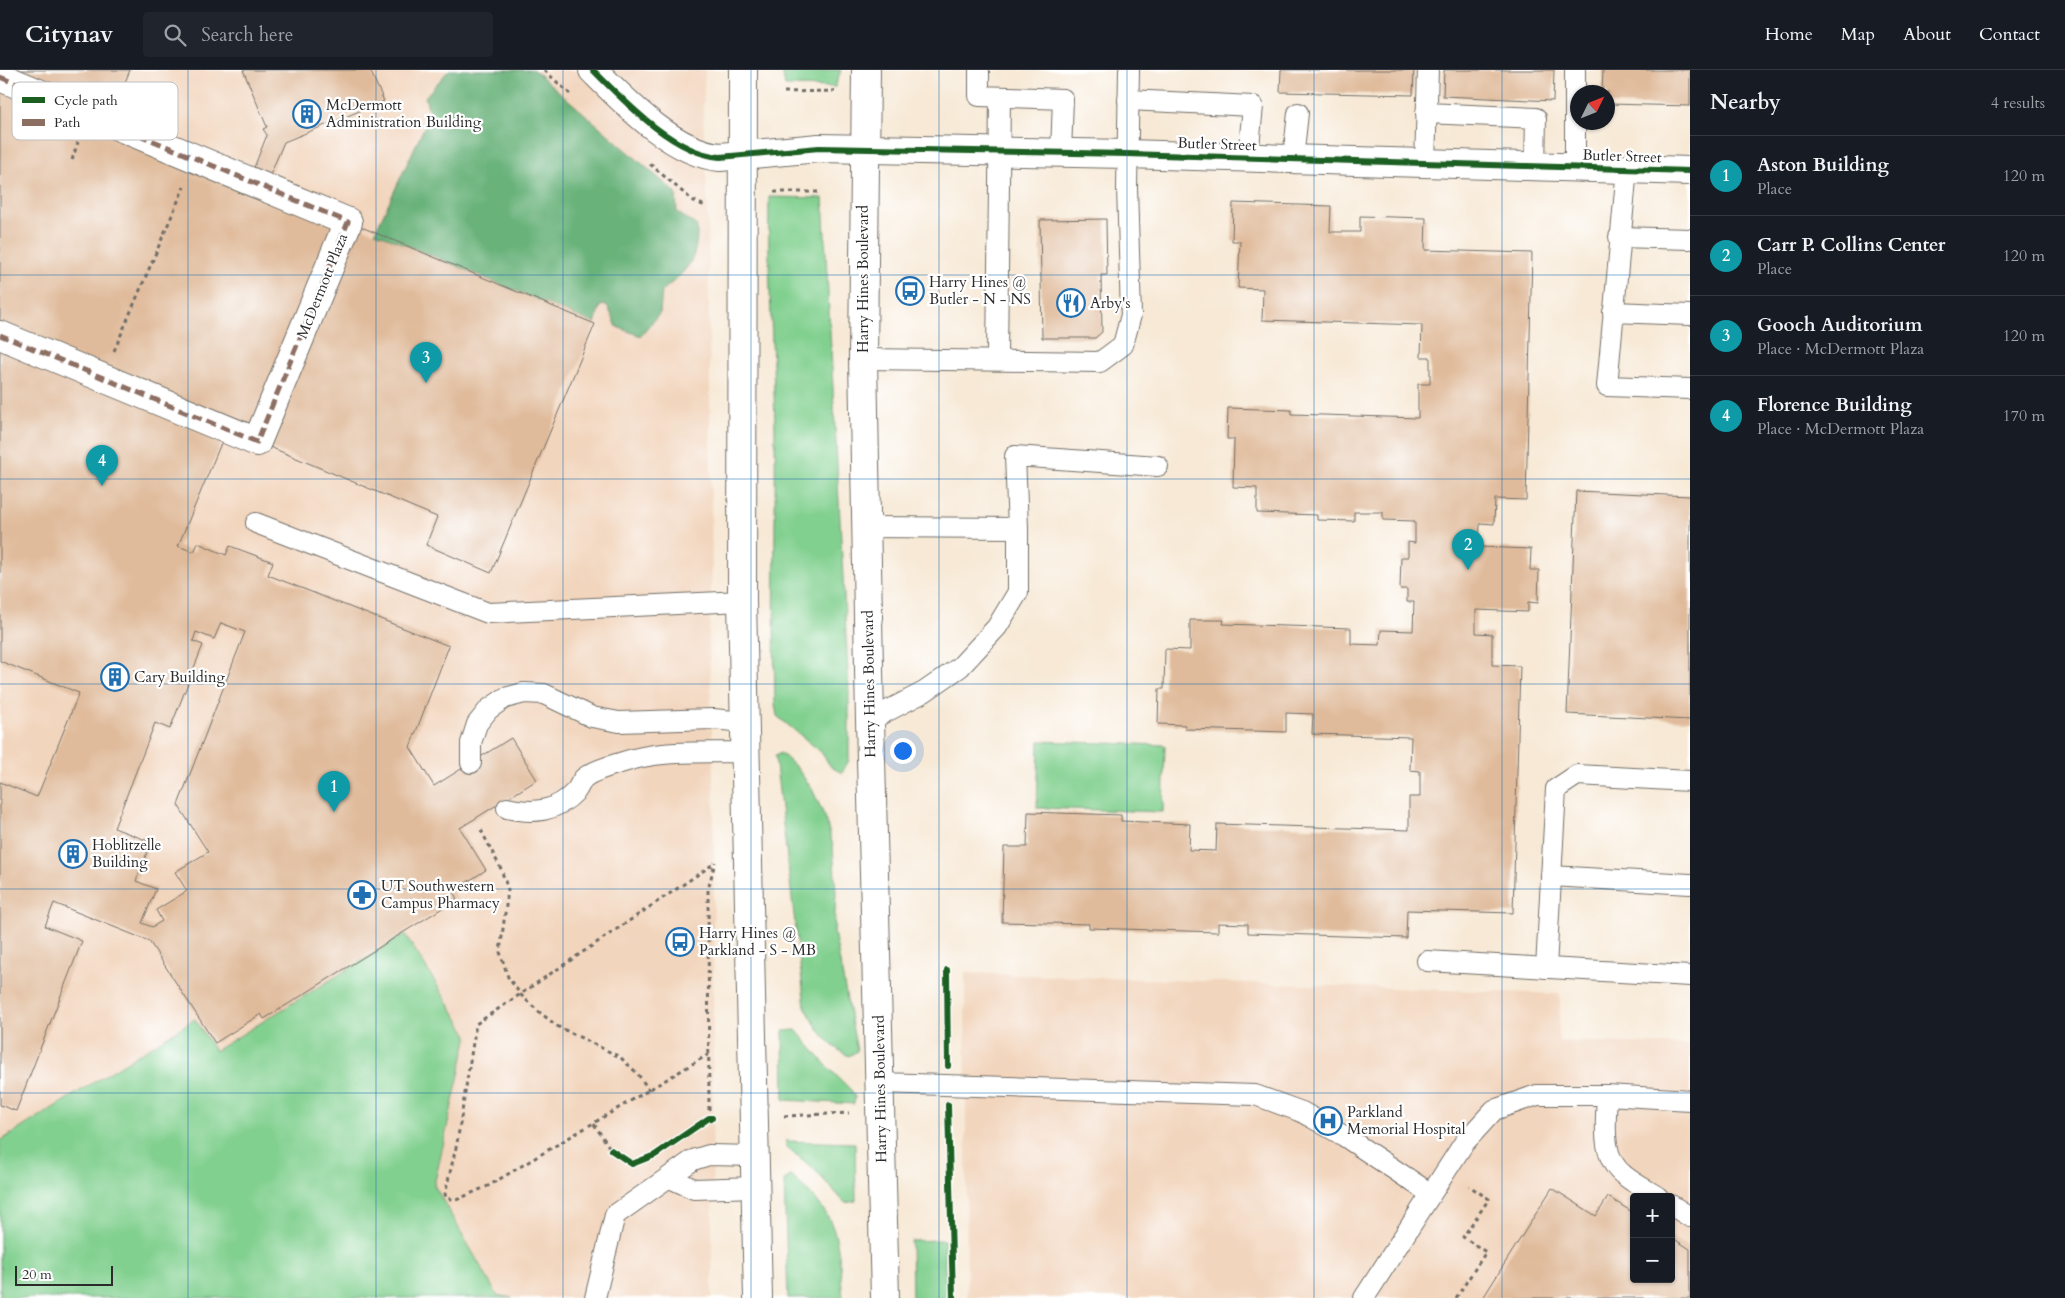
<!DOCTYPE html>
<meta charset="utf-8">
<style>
:root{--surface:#171b24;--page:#20242c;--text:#f1f3f6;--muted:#9ea1a6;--line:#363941;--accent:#1f6fb2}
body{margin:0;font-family:Cardo,serif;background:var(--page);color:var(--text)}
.controls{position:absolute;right:15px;bottom:15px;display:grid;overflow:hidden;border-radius:5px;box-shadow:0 1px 4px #0004}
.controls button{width:45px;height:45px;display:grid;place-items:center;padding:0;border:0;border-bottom:1px solid var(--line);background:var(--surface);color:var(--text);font:25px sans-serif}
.compass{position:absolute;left:1570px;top:15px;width:45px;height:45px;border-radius:50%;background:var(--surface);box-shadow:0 1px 4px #0004;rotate:47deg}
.scale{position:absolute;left:15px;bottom:12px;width:98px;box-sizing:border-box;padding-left:5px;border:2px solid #2b2b2b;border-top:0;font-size:14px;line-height:18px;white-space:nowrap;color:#2b2b2b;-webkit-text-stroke:4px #fff;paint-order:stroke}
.you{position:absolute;left:902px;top:680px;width:18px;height:18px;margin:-12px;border:4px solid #fff;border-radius:50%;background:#1a73e8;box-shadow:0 0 0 8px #1a73e833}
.badge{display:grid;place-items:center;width:32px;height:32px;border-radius:50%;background:var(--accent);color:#fff;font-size:16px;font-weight:700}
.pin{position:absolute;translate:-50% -41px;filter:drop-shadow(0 1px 2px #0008)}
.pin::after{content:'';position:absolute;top:26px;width:18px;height:15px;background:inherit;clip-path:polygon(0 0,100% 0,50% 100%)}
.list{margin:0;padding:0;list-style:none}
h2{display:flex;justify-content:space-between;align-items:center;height:65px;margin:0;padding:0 20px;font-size:21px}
h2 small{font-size:16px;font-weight:400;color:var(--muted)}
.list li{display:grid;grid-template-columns:32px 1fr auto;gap:15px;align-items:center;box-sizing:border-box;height:80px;padding:0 20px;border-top:1px solid var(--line)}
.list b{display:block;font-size:19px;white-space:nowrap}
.list p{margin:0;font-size:16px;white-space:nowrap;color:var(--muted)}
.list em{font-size:16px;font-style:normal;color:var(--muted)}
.icon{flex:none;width:28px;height:28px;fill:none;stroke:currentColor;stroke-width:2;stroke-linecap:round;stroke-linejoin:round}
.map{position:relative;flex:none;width:1690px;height:1228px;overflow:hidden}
header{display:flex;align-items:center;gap:30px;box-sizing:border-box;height:70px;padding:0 25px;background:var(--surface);border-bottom:1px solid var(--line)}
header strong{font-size:24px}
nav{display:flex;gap:28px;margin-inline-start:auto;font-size:18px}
.search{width:350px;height:45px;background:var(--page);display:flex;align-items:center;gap:12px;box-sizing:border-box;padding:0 18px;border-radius:5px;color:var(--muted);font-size:19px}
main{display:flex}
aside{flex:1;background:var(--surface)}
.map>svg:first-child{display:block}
</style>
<header>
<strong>Citynav</strong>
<div class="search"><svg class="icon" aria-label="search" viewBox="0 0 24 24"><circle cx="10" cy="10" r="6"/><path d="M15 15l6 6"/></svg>Search here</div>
<nav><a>Home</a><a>Map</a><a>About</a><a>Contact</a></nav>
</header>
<main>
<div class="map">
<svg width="1690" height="1228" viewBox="0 0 1690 1228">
<rect width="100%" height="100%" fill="#fff"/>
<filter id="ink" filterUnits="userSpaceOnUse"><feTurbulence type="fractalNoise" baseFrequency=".02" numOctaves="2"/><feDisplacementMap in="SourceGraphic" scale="10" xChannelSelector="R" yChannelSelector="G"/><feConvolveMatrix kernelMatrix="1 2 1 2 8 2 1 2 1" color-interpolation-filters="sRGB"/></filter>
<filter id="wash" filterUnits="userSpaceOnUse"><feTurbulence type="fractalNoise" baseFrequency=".0096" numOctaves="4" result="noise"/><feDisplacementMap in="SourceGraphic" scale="20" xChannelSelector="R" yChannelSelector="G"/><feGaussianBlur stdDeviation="1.12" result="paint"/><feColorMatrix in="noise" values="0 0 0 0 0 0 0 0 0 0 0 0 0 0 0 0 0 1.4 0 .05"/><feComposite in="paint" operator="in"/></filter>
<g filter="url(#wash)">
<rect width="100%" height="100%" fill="#f7e9d6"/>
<g fill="#f2d5bd" fill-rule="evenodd">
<polygon points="0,0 705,0 703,40 708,150 712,502 709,565 714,735 712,1228 0,1228"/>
<path d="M 965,903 L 1560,924 L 1559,971 L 1690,975 L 1690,1228 L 967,1228 ZM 1634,1127 L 1671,1127 L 1671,1209 L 1634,1209 Z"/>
</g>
<g fill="#82d090" stroke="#567e5e">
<polygon points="782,0 841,0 835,17 785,16"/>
<path d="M 769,127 L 823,128 L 849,621 L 849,690 L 842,703 L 831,697 L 821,682 L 777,646 L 775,634 C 773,544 776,453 775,362 C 774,284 767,206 769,127 Z"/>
<polygon points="1039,671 1165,675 1163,742 1037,738"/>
<path d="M 781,683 L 797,698 L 812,719 L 825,747 L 833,776 L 836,823 L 834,862 L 857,981 L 849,986 C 826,975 816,957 805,936 L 779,721 L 775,686 Z"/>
<polygon points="405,864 468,965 434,1115 497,1225 512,1228 0,1228 0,1071 195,949 215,981"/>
<polygon points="796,960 826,995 851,1020 855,1027 854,1034 784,1030 783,961"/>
<polygon points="786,1071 855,1073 856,1131 845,1133 812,1097 786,1077"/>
<path d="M 791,1106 C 841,1148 837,1166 843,1228 L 788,1228 L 784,1110 Z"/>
<polygon points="944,1170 946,1228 912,1228 911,1171"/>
</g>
<path fill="#69b27a" stroke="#4a6e52" d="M 449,0 L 534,0 L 676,123 L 677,142 L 697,156 C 698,190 688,200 662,221 L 660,243 L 641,266 L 617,257 L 607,235 L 600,236 L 595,254 L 375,162 L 430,45 L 425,27 Z"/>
<g id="blocks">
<g fill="#e0bb9b" fill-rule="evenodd">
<path d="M 0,0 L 130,0 L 109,52 L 249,110 L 267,65 L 263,59 L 267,57 L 243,0 L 370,0 L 384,31 L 284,72 L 265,117 L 595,254 L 491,503 L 426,475 L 437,447 L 227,359 L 178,476 L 194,482 L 198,473 L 226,485 L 230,476 L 273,492 L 268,505 L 449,576 L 410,677 L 434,716 L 511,668 L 537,710 L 460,758 L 486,800 L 453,821 L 457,829 L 264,949 L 261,944 L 215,973 L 149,871 L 54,833 L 45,856 L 82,871 L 16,1041 L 0,1035 L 0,712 L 37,727 L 79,623 L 0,591 ZM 221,553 L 245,562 L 178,735 L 208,782 L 175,802 L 187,821 L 156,840 L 162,851 L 152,857 L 142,853 L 156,819 L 136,811 L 151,772 L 114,758 L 155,653 L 170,659 L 203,575 L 193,571 L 196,562 L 214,569 Z"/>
<polygon points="1281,0 1414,0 1413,25 1280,22"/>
<polygon points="1444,0 1554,0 1553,31 1443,26"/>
<polygon points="1603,0 1690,0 1690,36 1608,34 1608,22 1602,22"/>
<polygon points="1233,133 1331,136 1330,162 1360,162 1360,146 1426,148 1425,180 1532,183 1526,430 1495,429 1494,454 1480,453 1479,477 1531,479 1530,500 1539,500 1538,533 1528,532 1528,542 1476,540 1476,563 1492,564 1492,595 1520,596 1513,843 1407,840 1406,868 1248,863 1248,854 1218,853 1218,862 1089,858 1089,854 1002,852 1004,777 1027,777 1028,742 1121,745 1121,751 1190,754 1189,780 1216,781 1217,754 1409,760 1409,727 1420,727 1420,701 1410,700 1411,667 1312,664 1313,644 1286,643 1286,662 1185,659 1185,655 1158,654 1159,619 1164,619 1165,579 1190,580 1190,550 1224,550 1223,554 1351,558 1351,574 1380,575 1381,560 1413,561 1414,532 1407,532 1407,519 1400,519 1401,487 1408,487 1408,472 1415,473 1415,451 1383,450 1383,442 1354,442 1354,451 1317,450 1317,445 1257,443 1257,418 1233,417 1234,369 1227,369 1228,338 1291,340 1291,344 1418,348 1418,314 1430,314 1430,287 1421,287 1422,255 1262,250 1263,219 1238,218 1240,171 1232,171"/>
<polygon points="1106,149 1107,205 1101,205 1102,262 1095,268 1042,268 1040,150"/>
<polygon points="1576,421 1690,426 1690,650 1567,644"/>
<polygon points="1552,1118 1596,1146 1608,1127 1634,1143 1634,1209 1671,1209 1671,1167 1690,1179 1690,1228 1483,1228"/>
</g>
</g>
</g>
<g filter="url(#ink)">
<use href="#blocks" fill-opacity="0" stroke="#726e67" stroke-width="1"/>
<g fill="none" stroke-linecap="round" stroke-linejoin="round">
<defs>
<g id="service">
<polyline points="979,0 979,26 1063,29 1061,83"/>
<polyline points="1575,0 1575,96"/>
<polyline points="1128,30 1253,36 1248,87"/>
<polyline points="1426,43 1536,48 1535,95"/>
<polyline points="1293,89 1298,43"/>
<polyline points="1425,92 1428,0"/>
<polyline points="1627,98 1607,316 1690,319"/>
<polyline points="1619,167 1690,169"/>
<polyline points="1613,242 1690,245"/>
<polyline points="863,289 1100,292 1123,275 1131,245 1127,118 1129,0"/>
<polyline points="997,289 1000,27"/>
<polyline points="256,453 488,543 742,531"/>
<polyline points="866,457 1018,458 1015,386 1158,396"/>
<polyline points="870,650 924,622 960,597 997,557 1018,522 1018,458"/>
<polyline points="471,693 471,673 477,654 489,639 505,628 524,623 544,624 592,647 619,652 713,649 744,652"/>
<path d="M 507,738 C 534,744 556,742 576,721 C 579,717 581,711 584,708 C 592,701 610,696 620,693 C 660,679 703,683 745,682"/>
<polyline points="1551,806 1690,814"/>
<polyline points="1427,891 1690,906"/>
<polyline points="1546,898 1556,719 1577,705 1690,711"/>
<polyline points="881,1013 1255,1025 1302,1042 1344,1066 1431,1124"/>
<path d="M 1607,1025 C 1606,1052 1600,1088 1625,1106 C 1635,1114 1647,1120 1658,1127"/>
<polyline points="670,1108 694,1119 756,1117"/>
<polyline points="1671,1135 1690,1147"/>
<polyline points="595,1228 615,1145 693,1090 709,1085 756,1086"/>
<polyline points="1364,1228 1464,1073 1494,1040 1537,1025 1607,1025 1690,1030"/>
</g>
<polyline id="pedestrian" points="0,7 348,152 257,372 0,265"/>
<path id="minor" d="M 593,0 C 625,32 673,83 720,87 L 819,78 L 1127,84 L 1690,101"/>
<g id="primary">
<polyline points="743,0 742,531 758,1228"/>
<polyline points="866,0 863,289 870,650 885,1228"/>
</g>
</defs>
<use href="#service" stroke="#726e67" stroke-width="22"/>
<use href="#pedestrian" stroke="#726e67" stroke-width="30"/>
<use href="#minor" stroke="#726e67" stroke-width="30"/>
<use href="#primary" stroke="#726e67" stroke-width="30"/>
<g stroke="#726e67" stroke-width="3" stroke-dasharray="4 4" stroke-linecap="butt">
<polyline points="544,0 570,24"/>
<polyline points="784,22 835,21"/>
<polyline points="72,90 78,72"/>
<polyline points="650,94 692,130 707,137"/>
<polyline points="774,122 821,122"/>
<polyline points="114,281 184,117"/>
<polyline points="481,760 501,799 508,820 500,882 508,907 521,925 538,941 557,956 620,987 637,1003 649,1020"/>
<polyline points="709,984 488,1116 456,1130 446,1128 445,1124 457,1073 476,954 715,793"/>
<polyline points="784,1046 849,1043"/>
<polyline points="709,1048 708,820 715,792"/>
<polyline points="594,1054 611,1080"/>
<polyline points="1456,1228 1486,1182 1463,1167 1489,1129 1469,1116"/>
</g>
<use href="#service" stroke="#fff" stroke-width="20"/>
<use href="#pedestrian" stroke="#fff" stroke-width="28"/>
<use href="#minor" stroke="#fff" stroke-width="28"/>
<use href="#primary" stroke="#fff" stroke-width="28"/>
<polyline stroke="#8d6e63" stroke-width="5" stroke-dasharray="10 5" stroke-linecap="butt" points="0,7 348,152 257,372 0,265"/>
<defs>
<g id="cycleway">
<path d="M 593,0 C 625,32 673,83 720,87 L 819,78 L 1127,84 L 1690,101"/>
<polyline points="947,900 948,996"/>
<polyline points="948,1035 953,1228"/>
<polyline points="611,1080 632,1094 655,1085 709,1048 712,1048"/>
</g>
</defs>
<use href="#cycleway" stroke="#fff" stroke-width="9"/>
<use href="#cycleway" stroke="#1b5e20" stroke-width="6"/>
</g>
</g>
<path fill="none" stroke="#1f6fb2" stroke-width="1" stroke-opacity="0.55" d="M 188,0 L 188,1228M 376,0 L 376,1228M 563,0 L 563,1228M 751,0 L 751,1228M 939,0 L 939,1228M 1127,0 L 1127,1228M 1314,0 L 1314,1228M 1502,0 L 1502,1228M 0,205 L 1690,205M 0,409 L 1690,409M 0,614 L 1690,614M 0,819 L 1690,819M 0,1023 L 1690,1023"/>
<defs>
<symbol id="building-ring" viewBox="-11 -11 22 22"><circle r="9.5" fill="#fff" stroke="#1f6fb2" stroke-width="1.5"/><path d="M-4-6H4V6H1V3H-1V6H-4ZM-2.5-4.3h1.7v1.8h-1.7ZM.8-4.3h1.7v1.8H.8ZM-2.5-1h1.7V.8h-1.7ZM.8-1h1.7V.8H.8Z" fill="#1f6fb2"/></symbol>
<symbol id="bus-ring" viewBox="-11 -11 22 22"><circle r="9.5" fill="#fff" stroke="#1f6fb2" stroke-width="1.5"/><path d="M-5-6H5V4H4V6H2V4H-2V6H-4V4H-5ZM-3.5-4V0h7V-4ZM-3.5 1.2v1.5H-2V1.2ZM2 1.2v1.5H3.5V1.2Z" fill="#1f6fb2"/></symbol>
<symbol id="restaurant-ring" viewBox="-11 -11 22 22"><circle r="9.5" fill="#fff" stroke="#1f6fb2" stroke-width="1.5"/><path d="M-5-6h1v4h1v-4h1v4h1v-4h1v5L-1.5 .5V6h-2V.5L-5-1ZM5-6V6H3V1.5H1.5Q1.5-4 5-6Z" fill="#1f6fb2"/></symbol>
<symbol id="pharmacy-ring" viewBox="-11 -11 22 22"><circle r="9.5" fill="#fff" stroke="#1f6fb2" stroke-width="1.5"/><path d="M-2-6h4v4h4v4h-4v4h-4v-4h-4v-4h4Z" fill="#1f6fb2"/></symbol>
<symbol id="hospital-ring" viewBox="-11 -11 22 22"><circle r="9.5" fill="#fff" stroke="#1f6fb2" stroke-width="1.5"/><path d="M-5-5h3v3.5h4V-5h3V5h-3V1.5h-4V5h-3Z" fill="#1f6fb2"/></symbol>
</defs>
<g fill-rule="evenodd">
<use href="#building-ring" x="291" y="28" width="32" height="32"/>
<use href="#bus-ring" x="894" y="205" width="32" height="32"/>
<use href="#restaurant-ring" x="1055" y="217" width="32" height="32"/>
<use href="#building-ring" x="99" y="591" width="32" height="32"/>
<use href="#building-ring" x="57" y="768" width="32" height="32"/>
<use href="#pharmacy-ring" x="346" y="809" width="32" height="32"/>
<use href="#bus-ring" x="664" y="856" width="32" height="32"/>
<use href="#hospital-ring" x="1312" y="1035" width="32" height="32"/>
</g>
<g text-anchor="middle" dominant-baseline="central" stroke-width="4.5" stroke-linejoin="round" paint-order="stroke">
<g font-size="15" fill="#2b2b2b" stroke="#fff" text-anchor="start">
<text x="326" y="35">McDermott<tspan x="326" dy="17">Administration Building</tspan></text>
<text x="929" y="212">Harry Hines @<tspan x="929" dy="17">Butler - N - NS</tspan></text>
<text x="1090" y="233">Arby's</text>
<text x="134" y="607">Cary Building</text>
<text x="92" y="775">Hoblitzelle<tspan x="92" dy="17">Building</tspan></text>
<text x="381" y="816">UT Southwestern<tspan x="381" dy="17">Campus Pharmacy</tspan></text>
<text x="699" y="863">Harry Hines @<tspan x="699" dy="17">Parkland - S - MB</tspan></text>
<text x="1347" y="1042">Parkland<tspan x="1347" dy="17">Memorial Hospital</tspan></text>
</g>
<g font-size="15" fill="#2b2b2b" stroke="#fff">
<text transform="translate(1217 74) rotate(2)">Butler Street</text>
<text transform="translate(1622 86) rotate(2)">Butler Street</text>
<text transform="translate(863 209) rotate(-90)">Harry Hines Boulevard</text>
<text transform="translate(322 216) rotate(-68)">McDermott Plaza</text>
<text transform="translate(869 614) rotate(-91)">Harry Hines Boulevard</text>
<text transform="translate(880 1019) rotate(-91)">Harry Hines Boulevard</text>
</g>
</g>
<rect x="12" y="12" width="166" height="58" rx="8" fill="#fff" stroke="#bfbfbf" stroke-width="1"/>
<rect x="22" y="27" width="23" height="6" fill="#1b5e20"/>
<rect x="22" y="49" width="23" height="7" fill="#8d6e63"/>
<g font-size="14" fill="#2b2b2b">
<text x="54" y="35">Cycle path</text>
<text x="54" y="57">Path</text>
</g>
</svg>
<div class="controls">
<button>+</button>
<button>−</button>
</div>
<svg class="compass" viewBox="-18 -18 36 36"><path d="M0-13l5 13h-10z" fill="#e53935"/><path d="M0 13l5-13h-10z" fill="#9ea1a6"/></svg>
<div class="scale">20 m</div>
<div class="you"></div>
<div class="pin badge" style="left:334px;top:742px;background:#0f9aa8">1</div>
<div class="pin badge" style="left:1468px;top:500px;background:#0f9aa8">2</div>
<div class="pin badge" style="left:426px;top:313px;background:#0f9aa8">3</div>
<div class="pin badge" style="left:102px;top:416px;background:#0f9aa8">4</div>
</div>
<aside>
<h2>Nearby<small>4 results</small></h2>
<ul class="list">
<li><span class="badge" style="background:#0f9aa8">1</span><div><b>Aston Building</b><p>Place</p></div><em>120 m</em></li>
<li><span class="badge" style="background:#0f9aa8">2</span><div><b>Carr P. Collins Center</b><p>Place</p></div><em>120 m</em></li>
<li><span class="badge" style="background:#0f9aa8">3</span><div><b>Gooch Auditorium</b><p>Place · McDermott Plaza</p></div><em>120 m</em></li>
<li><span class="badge" style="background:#0f9aa8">4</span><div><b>Florence Building</b><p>Place · McDermott Plaza</p></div><em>170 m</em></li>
</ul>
</aside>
</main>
